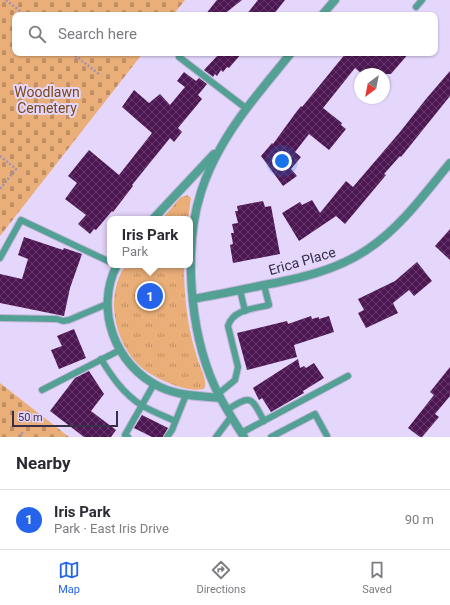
<!DOCTYPE html>
<meta charset="utf-8">
<style>
:root{--surface:#fff;--page:#f2f2f3;--text:#2b2b33;--muted:#7c7c81;--line:#e1e1e2;--accent:#2563eb}
body{margin:0;font-family:Roboto,sans-serif;background:var(--page);color:var(--text)}
.compass{position:absolute;left:354px;top:68px;width:36px;height:36px;border-radius:50%;background:var(--surface);box-shadow:0 1px 3px #0004;rotate:212deg}
.scale{position:absolute;left:12px;bottom:10px;width:106px;box-sizing:border-box;padding-left:4px;border:2px solid #392f48;border-top:0;font-size:11px;line-height:14px;white-space:nowrap;color:#392f48;-webkit-text-stroke:3px #e5d6fc;paint-order:stroke}
.you{position:absolute;left:282px;top:161px;width:14px;height:14px;margin:-10px;border:3px solid #fff;border-radius:50%;background:#1a73e8;box-shadow:0 0 0 6px #1a73e833}
.badge{display:grid;place-items:center;width:26px;height:26px;border-radius:50%;background:var(--accent);color:#fff;font-size:13px;font-weight:700}
.pin{position:absolute;translate:-50% -50%;border:2px solid #fff;box-shadow:0 1px 4px #0006}
.popup{position:absolute;left:107px;top:216px;width:86px;height:52px;box-sizing:border-box;display:grid;place-content:center;border-radius:8px;background:var(--surface);filter:drop-shadow(0 1px 3px #0005);font-size:13px;white-space:nowrap;color:var(--muted)}
.popup b{font-size:15px;color:var(--text)}
.popup::after{content:'';position:absolute;left:50%;top:100%;margin-left:-8px;border:8px solid transparent;border-top-color:var(--surface)}
.list{margin:0;padding:0;list-style:none}
h2{display:flex;justify-content:space-between;align-items:center;height:52px;margin:0;padding:0 16px;font-size:17px}
h2 small{font-size:13px;font-weight:400;color:var(--muted)}
.list li{display:grid;grid-template-columns:26px 1fr auto;gap:12px;align-items:center;box-sizing:border-box;height:60px;padding:0 16px;border-top:1px solid var(--line)}
.list b{display:block;font-size:15px;white-space:nowrap}
.list p{margin:0;font-size:13px;white-space:nowrap;color:var(--muted)}
.list em{font-size:13px;font-style:normal;color:var(--muted)}
.icon{flex:none;width:22px;height:22px;fill:none;stroke:currentColor;stroke-width:2;stroke-linecap:round;stroke-linejoin:round}
.map{position:relative;flex:none;width:450px;height:437px;overflow:hidden}
.search{position:absolute;background:var(--surface);box-shadow:0 1px 3px #0004;left:12px;right:12px;top:12px;height:44px;display:flex;align-items:center;gap:10px;box-sizing:border-box;padding:0 14px;border-radius:8px;color:var(--muted);font-size:15px}
.sheet{height:112px;background:var(--surface)}
nav{display:flex;justify-content:space-around;align-items:center;box-sizing:border-box;height:56px;border-top:1px solid var(--line);background:var(--surface);font-size:11px;color:var(--muted)}
nav a{display:grid;justify-items:center;gap:2px}
nav .on{color:var(--accent)}
.map>svg:first-child{display:block}
</style>
<div class="map">
<svg width="450" height="437" viewBox="0 0 450 437">
<defs>
<pattern id="cemetery-stones" width="16" height="16" patternUnits="userSpaceOnUse"><rect width="16" height="16" fill="#eaae78"/><path d="M2 7V4a2 2 0 0 1 4 0v3zM10 15v-3a2 2 0 0 1 4 0v3z" fill="#bf8e64"/></pattern>
<pattern id="park-tufts" width="24" height="20" patternUnits="userSpaceOnUse"><rect width="24" height="20" fill="#eaae78"/><path d="M3 7l-1-3M5 7V3M7 7l1-3M15 17l-1-3M17 17v-4M19 17l1-3" fill="none" stroke="#bf8e64"/></pattern>
<pattern id="building-cross-hatch" width="8" height="8" patternUnits="userSpaceOnUse"><rect width="8" height="8" fill="#4d1753"/><path d="M0 0l8 8M0 8l8-8" fill="none" stroke="#65396a"/></pattern>
</defs>
<rect width="100%" height="100%" fill="#e5d6fc"/>
<g fill="url(#cemetery-stones)">
<polygon points="0,0 185,0 173,15 15,15 15,53 143,53 0,236"/>
<polygon points="0,383 69,437 0,437"/>
</g>
<g fill="url(#park-tufts)">
<polygon points="187,195 191,198 188,219 162,219 180,198"/>
<path d="M 126,265 L 184,265 C 184,295 187,325 196,354 C 198,363 209,382 204,389 C 192,391 183,388 171,384 C 161,380 151,375 142,368 C 114,344 104,295 126,265 Z"/>
</g>
<g fill="url(#building-cross-hatch)">
<polygon points="217,0 242,0 223,15 205,15"/>
<polygon points="258,0 285,0 273,15 246,15"/>
<polygon points="220,53 242,53 229,68 227,67 223,72 221,70 217,76 215,74 213,77 204,70"/>
<polygon points="346,53 409,53 391,74 362,74 355,68 323,108 342,123 341,125 346,129 329,150 309,134 295,152 301,157 291,169 297,176 283,186 261,156 272,143 273,144 297,111 301,106 302,107"/>
<polygon points="450,71 450,96 401,157 400,156 384,174 386,175 345,224 336,216 299,241 282,213 300,202 302,205 312,200 320,213 346,181 353,187 400,132 426,99"/>
<polygon points="184,72 196,81 199,78 207,84 198,95 202,99 178,128 182,132 174,142 170,138 132,185 133,186 113,212 112,211 96,230 94,229 90,234 78,224 86,215 65,199 77,183 68,176 89,150 119,175 152,133 122,107 134,90 149,103 160,94 170,105 185,87 177,81"/>
<polygon points="263,201 265,207 271,206 280,254 233,263 230,245 233,244 231,233 234,233 232,224 238,223 235,211 238,211 237,206"/>
<polygon points="450,229 450,260 435,246"/>
<polygon points="24,237 63,250 64,248 82,254 70,288 64,316 0,303 0,274 22,279 28,259 18,255"/>
<polygon points="417,262 432,281 414,296 409,290 393,303 398,313 366,328 358,313 364,310 358,299 395,281"/>
<polygon points="311,316 312,319 319,317 319,319 329,316 334,332 294,345 297,357 247,370 237,333 287,321 288,324"/>
<polygon points="74,329 86,358 59,369 51,350 62,346 57,336"/>
<polygon points="298,359 300,368 304,366 306,368 314,363 324,378 303,391 304,393 271,412 262,398 259,400 253,388"/>
<polygon points="450,367 450,396 435,414 439,417 422,437 420,437 408,428 434,395 430,392"/>
<polygon points="89,371 104,394 91,411 116,430 111,437 84,437 50,411 75,378"/>
<polygon points="142,415 168,428 163,437 152,437 134,428"/>
</g>
<g fill="none" stroke-linecap="round" stroke-linejoin="round">
<defs>
<g id="lane">
<polyline points="416,7 422,0"/>
<polyline points="179,57 247,109"/>
<polyline points="0,258 21,220 110,262"/>
<polyline points="240,290 245,311"/>
<polyline points="0,318 57,319 63,321 69,320 107,304"/>
<path d="M 101,359 C 112,377 123,393 141,405 C 151,411 164,416 175,421"/>
<polyline points="42,390 120,350"/>
<path d="M 218,394 L 235,380 L 238,367 L 228,326 C 233,309 254,309 269,305 L 264,285"/>
<path d="M 227,410 C 252,394 251,397 264,421"/>
<polyline points="241,433 348,376"/>
<polyline points="128,437 125,435 154,384"/>
<polyline points="167,437 172,430 186,395"/>
<polyline points="216,437 231,417"/>
<polyline points="271,437 315,414 327,436"/>
</g>
<g id="street">
<polyline points="322,15 335,0"/>
<polyline points="153,219 214,154"/>
<path d="M 117,265 C 94,309 115,366 160,387 C 179,396 200,396 220,398"/>
<path d="M 193,299 C 215,295 237,291 259,286 C 297,279 336,271 368,249 C 401,227 425,193 450,163"/>
<path d="M 244,437 C 233,420 222,403 214,385 C 190,331 183,248 201,192 C 206,176 213,161 221,147 C 240,113 267,83 291,53"/>
</g>
</defs>
<use href="#lane" stroke="#c3b5d8" stroke-width="8"/>
<use href="#street" stroke="#c3b5d8" stroke-width="10"/>
<g stroke="#9f92b3" stroke-width="2.5" stroke-dasharray="2 2" stroke-linecap="butt">
<polyline points="6,0 25,15"/>
<polyline points="72,53 100,75"/>
<polyline points="0,156 16,169 0,189"/>
<polyline points="19,437 23,432"/>
</g>
<use href="#lane" stroke="#53a094" stroke-width="6"/>
<use href="#street" stroke="#53a094" stroke-width="8"/>
</g>
<g text-anchor="middle" dominant-baseline="central" stroke-width="4" stroke-linejoin="round" paint-order="stroke">
<g font-size="14" fill="#774a1b" stroke="#e5d6fc">
<text x="47" y="92">Woodlawn<tspan x="47" dy="16">Cemetery</tspan></text>
</g>
<g font-size="14" fill="#392f48" stroke="#e5d6fc">
<text transform="translate(302 261) rotate(-16)">Erica Place</text>
</g>
</g>
</svg>
<svg class="compass" viewBox="-18 -18 36 36"><path d="M0-13l5 13h-10z" fill="#e53935"/><path d="M0 13l5-13h-10z" fill="#7c7c81"/></svg>
<div class="scale">50 m</div>
<div class="you"></div>
<div class="pin badge" style="left:150px;top:296px">1</div>
<div class="popup"><b>Iris Park</b>Park</div>
<div class="search"><svg class="icon" aria-label="search" viewBox="0 0 24 24"><circle cx="10" cy="10" r="6"/><path d="M15 15l6 6"/></svg>Search here</div>
</div>
<section class="sheet">
<h2>Nearby<small></small></h2>
<ul class="list">
<li><span class="badge">1</span><div><b>Iris Park</b><p>Park · East Iris Drive</p></div><em>90 m</em></li>
</ul>
</section>
<nav>
<a class="on"><svg class="icon" aria-label="map" viewBox="0 0 24 24"><path d="M3 6l6-2 6 2 6-2v14l-6 2-6-2-6 2zM9 4v14M15 6v14"/></svg>Map</a>
<a><svg class="icon" aria-label="directions" viewBox="0 0 24 24"><path d="M12 3l9 9-9 9-9-9zM9 14v-3h6M13 9l2 2-2 2"/></svg>Directions</a>
<a><svg class="icon" aria-label="saved" viewBox="0 0 24 24"><path d="M7 4h10v16l-5-4-5 4z"/></svg>Saved</a>
</nav>
